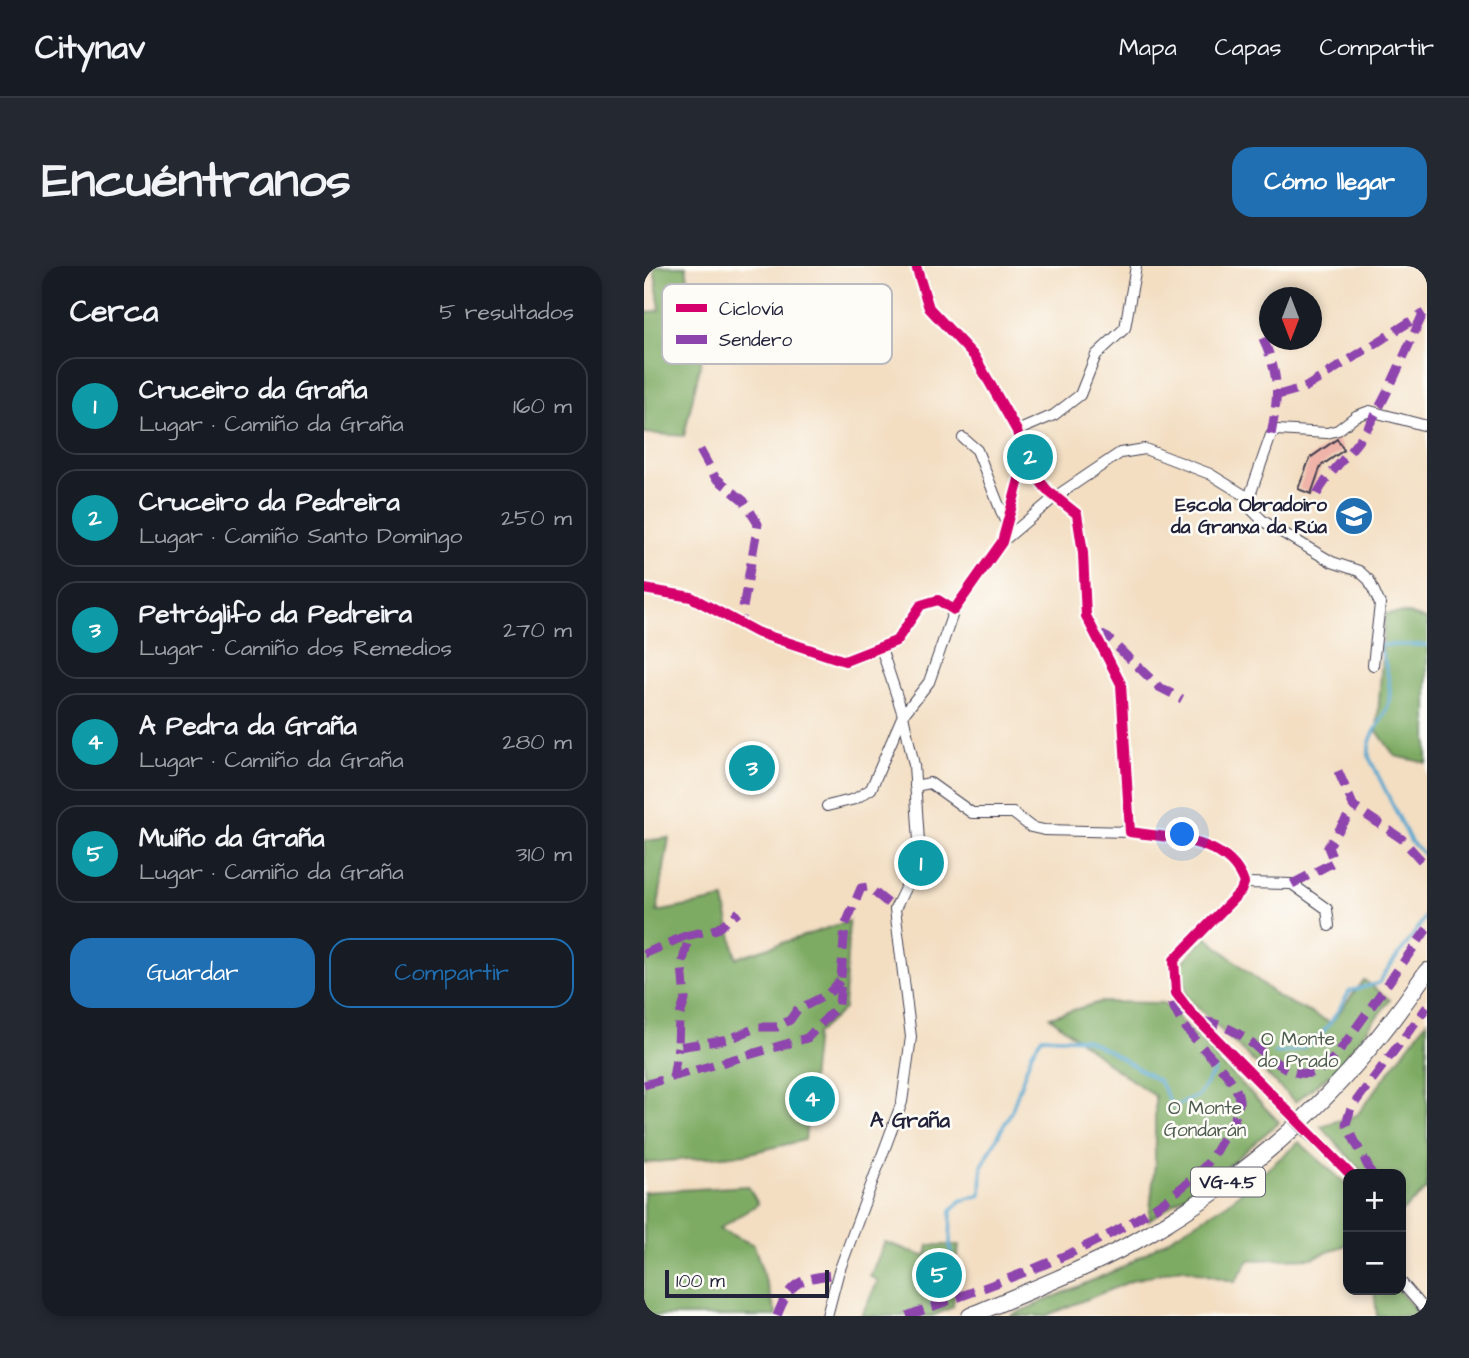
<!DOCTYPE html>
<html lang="es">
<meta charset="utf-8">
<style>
:root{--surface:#171b24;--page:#242831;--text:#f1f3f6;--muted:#9ea1a6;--line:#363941;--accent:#1f6fb2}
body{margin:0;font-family:"Architects Daughter",sans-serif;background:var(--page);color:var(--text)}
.controls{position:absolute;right:21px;bottom:21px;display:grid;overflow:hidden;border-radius:14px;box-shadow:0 4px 10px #0003}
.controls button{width:63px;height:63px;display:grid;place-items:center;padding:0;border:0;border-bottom:2px solid var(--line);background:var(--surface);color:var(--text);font:35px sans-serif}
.compass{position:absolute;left:615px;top:21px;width:63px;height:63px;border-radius:50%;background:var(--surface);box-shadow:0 4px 10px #0003;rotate:180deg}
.scale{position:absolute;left:21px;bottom:18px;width:164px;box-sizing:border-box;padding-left:7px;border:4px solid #22223b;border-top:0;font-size:19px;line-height:24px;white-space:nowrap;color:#22223b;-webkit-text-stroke:5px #fdfcf7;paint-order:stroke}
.you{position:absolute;left:539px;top:569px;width:24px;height:24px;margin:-18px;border:5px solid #fff;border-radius:50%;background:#1a73e8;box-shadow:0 0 0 10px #1a73e833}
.badge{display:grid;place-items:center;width:46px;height:46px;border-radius:50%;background:var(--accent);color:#fff;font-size:23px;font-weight:700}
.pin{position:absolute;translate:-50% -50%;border:4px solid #fff;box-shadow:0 2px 7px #0006}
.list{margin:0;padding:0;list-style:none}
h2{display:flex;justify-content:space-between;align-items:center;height:91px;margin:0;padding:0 28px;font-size:30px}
h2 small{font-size:23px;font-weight:400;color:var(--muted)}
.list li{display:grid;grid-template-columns:46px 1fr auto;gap:21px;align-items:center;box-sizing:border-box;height:98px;margin:0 14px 14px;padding:0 14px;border:2px solid var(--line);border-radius:21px}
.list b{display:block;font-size:26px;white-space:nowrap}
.list p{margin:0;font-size:23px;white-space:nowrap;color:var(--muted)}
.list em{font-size:23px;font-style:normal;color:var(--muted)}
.actions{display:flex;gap:14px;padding:21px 28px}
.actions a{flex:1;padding:16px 0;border:2px solid var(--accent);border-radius:21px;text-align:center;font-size:24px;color:var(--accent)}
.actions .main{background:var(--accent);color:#fff}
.map{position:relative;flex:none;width:783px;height:1050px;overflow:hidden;border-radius:21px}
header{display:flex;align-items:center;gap:42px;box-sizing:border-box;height:98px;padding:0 35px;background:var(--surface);border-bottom:2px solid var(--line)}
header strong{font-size:33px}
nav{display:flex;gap:38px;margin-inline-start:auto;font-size:24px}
.intro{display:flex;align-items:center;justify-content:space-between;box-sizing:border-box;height:168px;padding:0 42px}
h1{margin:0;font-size:49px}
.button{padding:18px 32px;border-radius:21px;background:var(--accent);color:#fff;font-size:24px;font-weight:700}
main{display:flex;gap:42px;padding:0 42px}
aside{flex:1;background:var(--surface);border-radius:21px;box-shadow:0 4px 10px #0003}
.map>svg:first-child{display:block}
</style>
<header>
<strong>Citynav</strong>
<nav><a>Mapa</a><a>Capas</a><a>Compartir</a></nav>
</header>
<div class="intro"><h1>Encuéntranos</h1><a class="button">Cómo llegar</a></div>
<main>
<aside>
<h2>Cerca<small>5 resultados</small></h2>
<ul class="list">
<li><span class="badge" style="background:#0f9aa8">1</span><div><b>Cruceiro da Graña</b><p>Lugar · Camiño da Graña</p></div><em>160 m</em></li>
<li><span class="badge" style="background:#0f9aa8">2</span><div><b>Cruceiro da Pedreira</b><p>Lugar · Camiño Santo Domingo</p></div><em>250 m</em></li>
<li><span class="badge" style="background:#0f9aa8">3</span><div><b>Petróglifo da Pedreira</b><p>Lugar · Camiño dos Remedios</p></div><em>270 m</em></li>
<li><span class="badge" style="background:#0f9aa8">4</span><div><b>A Pedra da Graña</b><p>Lugar · Camiño da Graña</p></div><em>280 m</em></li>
<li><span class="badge" style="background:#0f9aa8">5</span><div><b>Muíño da Graña</b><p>Lugar · Camiño da Graña</p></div><em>310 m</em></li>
</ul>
<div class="actions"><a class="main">Guardar</a><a>Compartir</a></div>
</aside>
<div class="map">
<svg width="783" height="1050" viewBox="0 0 783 1050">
<rect width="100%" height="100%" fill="#fdfcf7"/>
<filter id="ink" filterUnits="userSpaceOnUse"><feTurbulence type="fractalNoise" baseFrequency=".0143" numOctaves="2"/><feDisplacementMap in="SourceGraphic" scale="14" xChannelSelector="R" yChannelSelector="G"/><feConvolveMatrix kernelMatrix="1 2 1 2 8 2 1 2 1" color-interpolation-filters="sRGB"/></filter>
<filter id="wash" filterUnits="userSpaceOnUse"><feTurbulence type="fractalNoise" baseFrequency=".00686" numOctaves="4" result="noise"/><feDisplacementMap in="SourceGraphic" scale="28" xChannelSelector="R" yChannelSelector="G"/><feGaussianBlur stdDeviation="1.57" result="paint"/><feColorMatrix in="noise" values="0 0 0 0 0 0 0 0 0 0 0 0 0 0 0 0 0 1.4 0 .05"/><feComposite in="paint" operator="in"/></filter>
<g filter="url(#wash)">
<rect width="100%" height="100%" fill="#f3dec2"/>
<g fill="#7eab64" stroke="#506650" stroke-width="2">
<polygon points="10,0 42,0 57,96 40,170 0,167 0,47 16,44"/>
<polygon points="761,347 783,354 783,497 751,490 733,465 741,348"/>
<polygon points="25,572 13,646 80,633 92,692 205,655 200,743 172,768 161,874 102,888 0,897 0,575"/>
<polygon points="562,671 634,731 687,757 720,714 746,734 692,803 651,836 543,731 537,698"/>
<polygon points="456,736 519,737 635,856 579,904 505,954 511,897 511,830 470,802 406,751"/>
<polygon points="783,755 783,923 757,946 757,908 720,908 677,860 713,849"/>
<polygon points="655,876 704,920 704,978 669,992 605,994 591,1016 537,1002 490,1014 401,1050 366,1050 477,1002 584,937"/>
<polygon points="104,920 114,938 75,963 110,979 133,1050 0,1050 0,926"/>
<polygon points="241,976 282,991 285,979 315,979 309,1041 288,1050 217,1050 234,1015 226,1010"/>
<polygon points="730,1024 754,1024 777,1050 733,1050"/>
</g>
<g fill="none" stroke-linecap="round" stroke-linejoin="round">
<g stroke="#55a6cf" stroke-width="3.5">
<path d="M 783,379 L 735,379 C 742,398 751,426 742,445 C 734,463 723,470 725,491 L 767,576 L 783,591"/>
<path d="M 630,787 C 675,786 684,760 706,725 L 735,717 C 749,692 770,673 783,647"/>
<polyline points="288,1039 309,1000 306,980 307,945 316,935 337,929 338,900 368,844 388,786 398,771 441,773 465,785 515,815 529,841 554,830 571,804"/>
</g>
</g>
<g id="blocks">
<polygon fill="#efb3a9" points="693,173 700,184 677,200 667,228 654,223 666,192"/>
</g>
</g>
<g filter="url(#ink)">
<use href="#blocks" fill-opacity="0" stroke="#413e4f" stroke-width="2"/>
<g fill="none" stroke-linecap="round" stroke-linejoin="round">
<defs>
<g id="minor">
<polyline points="272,0 285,42 331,91 373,165 380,195 358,276"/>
<polyline points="373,165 410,149 436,129 452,89 481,62 492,0"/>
<polyline points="319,172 333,184 361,255"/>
<path d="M 380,195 L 404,225 L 433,248 L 439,287 L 442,350 L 477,418 L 486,566 C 525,572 585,572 600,617 L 597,625 L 530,694 L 532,727 L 547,747 L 643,846"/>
<polyline points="605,232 607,243 619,255 688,296 715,305 725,314 736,338 729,399"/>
<polyline points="605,232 627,169 633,164 683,167 694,164 712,150 726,145 783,160"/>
<polyline points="0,323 47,331 112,366 201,395 252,375 277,339 294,334 310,344"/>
<polyline points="237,382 259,449 285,416 310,344 358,276 411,231 476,187 501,183 566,208 605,232"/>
<polyline points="271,520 286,517 328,547 369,547 387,561 400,564 486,566"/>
<polyline points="183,540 211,533 227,523 259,449"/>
<polyline points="600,617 648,618 683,643 685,660"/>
<polyline points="664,868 706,908"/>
<polyline points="757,1016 783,1046"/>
<polyline points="183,1050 194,1008 258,836 267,771 251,643 276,591 270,499 259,449"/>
</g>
<path id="trunk" d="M 326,1050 C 385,1024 449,1001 504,968 C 621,900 708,817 783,705"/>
</defs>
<use href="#minor" stroke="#413e4f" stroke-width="12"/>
<use href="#trunk" stroke="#413e4f" stroke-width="18"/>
<use href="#minor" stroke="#fff" stroke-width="10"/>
<use href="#trunk" stroke="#fff" stroke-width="16"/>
<defs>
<polyline id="minor-bridge" points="643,846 664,868"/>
</defs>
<use href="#minor-bridge" stroke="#413e4f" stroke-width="12" stroke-linecap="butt"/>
<use href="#minor-bridge" stroke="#fff" stroke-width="10"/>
<g stroke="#8e44ad" stroke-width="9" stroke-dasharray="18 9" stroke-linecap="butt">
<path d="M 619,72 C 636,114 635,125 627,169"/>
<polyline points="634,129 662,121 780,47"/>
<polyline points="56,184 71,211 100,235 114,258 96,358"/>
<path d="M 673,228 C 687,203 707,188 722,164 C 745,128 761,86 779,48"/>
<polyline points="452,366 464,372 515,421 538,433"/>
<polyline points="694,505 710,541 758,573 783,601"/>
<polyline points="648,618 690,596 684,581 710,541"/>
<polyline points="41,670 73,663 95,646"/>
<polyline points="0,688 41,670 44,674 38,699 41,734 35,752 34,781 85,773 114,761 133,761 146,754 153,744 184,728 196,715"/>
<path d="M 557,755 C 571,757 581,760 593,767 C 617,781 643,817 674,805 C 682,802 688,793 694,787 L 783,663"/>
<polyline points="29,812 34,781"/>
<polyline points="0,819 163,772 195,739 201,660 217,622 224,621 251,643"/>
<polyline points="728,908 702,858 707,842 783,741"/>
<path d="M 133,1050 C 147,1013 157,1013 194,1008"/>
<path d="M 263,1050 C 358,1014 486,976 558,903 C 567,895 573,882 579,872 C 586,862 596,846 595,833 C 592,805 534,769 527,732 L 532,727"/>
</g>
<defs>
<g id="cycleway">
<path d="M 380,195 L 404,225 L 433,248 L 439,287 L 442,350 L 477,418 L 486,566 C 525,572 585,572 600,617 L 597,625 L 530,694 L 532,727 L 547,747 L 706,908"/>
<polyline points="0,323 47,331 112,366 201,395 252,375 277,339 294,334 310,344 358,276 380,195 373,165 331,91 285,42 272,0"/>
</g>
</defs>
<use href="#cycleway" stroke="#fdfcf7" stroke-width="15"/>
<use href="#cycleway" stroke="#d6006c" stroke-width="10"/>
</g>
</g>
<defs>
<symbol id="school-disc" viewBox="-11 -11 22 22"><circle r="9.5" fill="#1f6fb2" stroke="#fdfcf7"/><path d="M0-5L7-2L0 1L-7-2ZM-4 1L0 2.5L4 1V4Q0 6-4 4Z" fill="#fff"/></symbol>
</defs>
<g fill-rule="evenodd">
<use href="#school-disc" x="688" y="228" width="44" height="44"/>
</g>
<g text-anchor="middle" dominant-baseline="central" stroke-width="5" stroke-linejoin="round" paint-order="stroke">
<rect fill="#fdfcf7" stroke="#646373" stroke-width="2" x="547" y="901.5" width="74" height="29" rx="5"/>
<g font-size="18" font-weight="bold" fill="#22223b">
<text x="584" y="916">VG-4.5</text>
</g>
<g font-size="19" font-weight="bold" fill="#22223b" stroke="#fdfcf7" text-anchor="end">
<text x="683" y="239">Escola Obradoiro<tspan x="683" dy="22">da Granxa da Rúa</tspan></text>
</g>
<g font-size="19" fill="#4d5b4e" stroke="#fdfcf7">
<text x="654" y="773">O Monte<tspan x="654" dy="22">do Prado</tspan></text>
<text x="561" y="842">O Monte<tspan x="561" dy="22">Gondarán</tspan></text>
</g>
<g font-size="21" font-weight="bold" fill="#22223b" stroke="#fdfcf7">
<text x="266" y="854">A Graña</text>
</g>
</g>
<rect x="18" y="18" width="230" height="80" rx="10" fill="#fdfcf7" stroke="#bbbbbf" stroke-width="2"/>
<rect x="32" y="38" width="31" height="8" fill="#d6006c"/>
<rect x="32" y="69" width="31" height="9" fill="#8e44ad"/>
<g font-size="19" fill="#22223b">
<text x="75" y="49">Ciclovía</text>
<text x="75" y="80">Sendero</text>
</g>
</svg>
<div class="controls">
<button>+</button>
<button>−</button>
</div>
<svg class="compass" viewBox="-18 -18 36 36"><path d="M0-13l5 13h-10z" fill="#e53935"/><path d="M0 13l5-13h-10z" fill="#9ea1a6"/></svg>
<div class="scale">100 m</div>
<div class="you"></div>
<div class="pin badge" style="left:277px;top:597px;background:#0f9aa8">1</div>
<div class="pin badge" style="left:386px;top:191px;background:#0f9aa8">2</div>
<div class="pin badge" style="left:108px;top:502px;background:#0f9aa8">3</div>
<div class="pin badge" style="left:168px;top:833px;background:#0f9aa8">4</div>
<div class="pin badge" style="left:295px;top:1009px;background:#0f9aa8">5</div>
</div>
</main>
